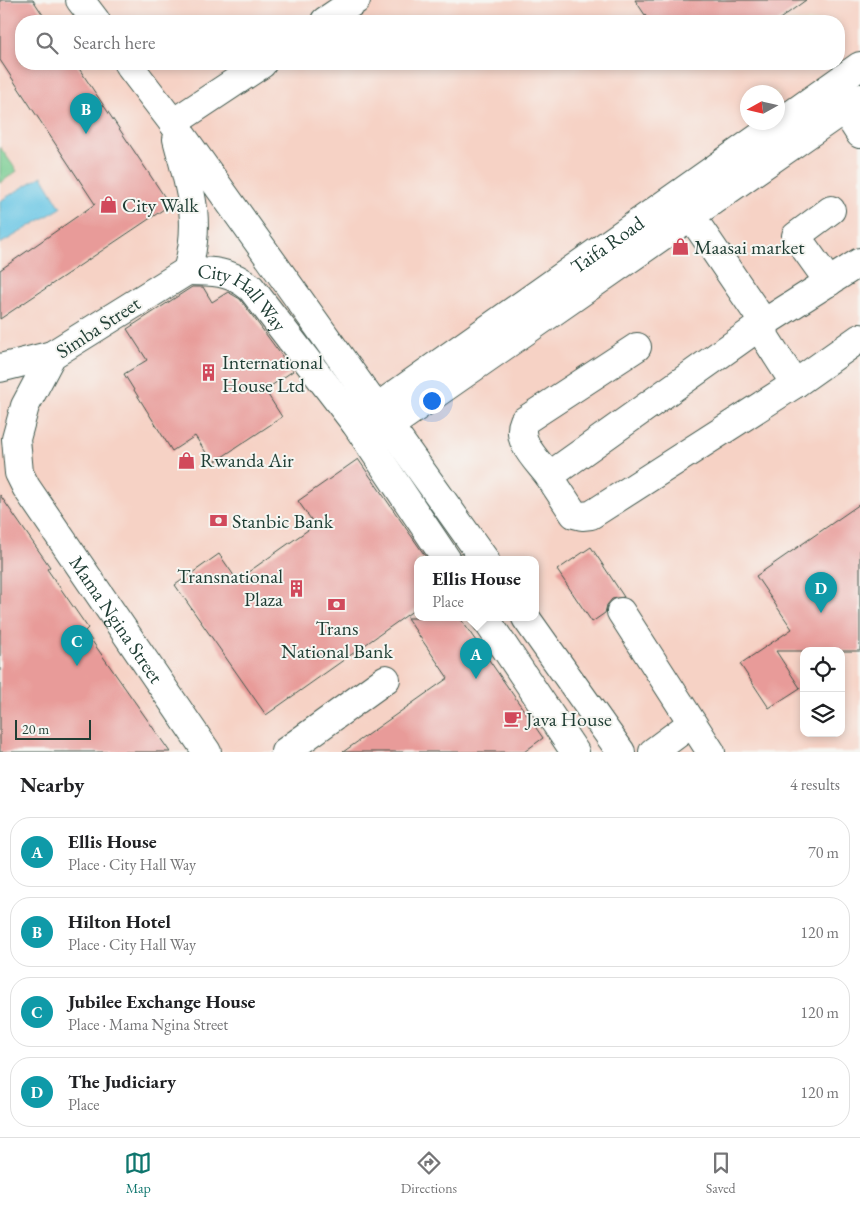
<!DOCTYPE html>
<meta charset="utf-8">
<style>
:root{--surface:#fff;--page:#f2f2f2;--text:#202124;--muted:#757577;--line:#e0e0e0;--accent:#0f766e}
body{margin:0;font-family:"EB Garamond",serif;background:var(--page);color:var(--text)}
.controls{position:absolute;right:15px;bottom:15px;display:grid;overflow:hidden;border-radius:10px;box-shadow:0 2px 8px #0003}
.controls button{width:45px;height:45px;display:grid;place-items:center;padding:0;border:0;border-bottom:1px solid var(--line);background:var(--surface);color:var(--text);font:25px sans-serif}
.compass{position:absolute;left:740px;top:85px;width:45px;height:45px;border-radius:50%;background:var(--surface);box-shadow:0 2px 8px #0003;rotate:262deg}
.scale{position:absolute;left:15px;bottom:12px;width:76px;box-sizing:border-box;padding-left:5px;border:2px solid #1f3d34;border-top:0;font-size:14px;line-height:18px;white-space:nowrap;color:#1f3d34;-webkit-text-stroke:4px #f6f6f2;paint-order:stroke}
.you{position:absolute;left:431px;top:400px;width:18px;height:18px;margin:-12px;border:4px solid #fff;border-radius:50%;background:#1a73e8;box-shadow:0 0 0 8px #1a73e833}
.badge{display:grid;place-items:center;width:32px;height:32px;border-radius:50%;background:var(--accent);color:#fff;font-size:16px;font-weight:700}
.pin{position:absolute;translate:-50% -41px;filter:drop-shadow(0 1px 2px #0008)}
.pin::after{content:'';position:absolute;top:26px;width:18px;height:15px;background:inherit;clip-path:polygon(0 0,100% 0,50% 100%)}
.popup{position:absolute;left:414px;top:556px;width:125px;height:65px;box-sizing:border-box;display:grid;place-content:center;border-radius:10px;background:var(--surface);filter:drop-shadow(0 1px 4px #0005);font-size:16px;white-space:nowrap;color:var(--muted)}
.popup b{font-size:19px;color:var(--text)}
.popup::after{content:'';position:absolute;left:50%;top:100%;margin-left:-10px;border:10px solid transparent;border-top-color:var(--surface)}
.list{margin:0;padding:0;list-style:none}
h2{display:flex;justify-content:space-between;align-items:center;height:65px;margin:0;padding:0 20px;font-size:21px}
h2 small{font-size:16px;font-weight:400;color:var(--muted)}
.list li{display:grid;grid-template-columns:32px 1fr auto;gap:15px;align-items:center;box-sizing:border-box;height:70px;margin:0 10px 10px;padding:0 10px;border:1px solid var(--line);border-radius:20px}
.list b{display:block;font-size:19px;white-space:nowrap}
.list p{margin:0;font-size:16px;white-space:nowrap;color:var(--muted)}
.list em{font-size:16px;font-style:normal;color:var(--muted)}
.icon{flex:none;width:28px;height:28px;fill:none;stroke:currentColor;stroke-width:2;stroke-linecap:round;stroke-linejoin:round}
.map{position:relative;flex:none;width:860px;height:752px;overflow:hidden}
.search{position:absolute;background:var(--surface);box-shadow:0 2px 8px #0003;left:15px;right:15px;top:15px;height:55px;display:flex;align-items:center;gap:12px;box-sizing:border-box;padding:0 18px;border-radius:20px;color:var(--muted);font-size:19px}
.sheet{height:385px;background:var(--surface)}
nav{display:flex;justify-content:space-around;align-items:center;box-sizing:border-box;height:70px;border-top:1px solid var(--line);background:var(--surface);font-size:14px;color:var(--muted)}
nav a{display:grid;justify-items:center;gap:2px}
nav .on{color:var(--accent)}
.map>svg:first-child{display:block}
</style>
<div class="map">
<svg width="860" height="752" viewBox="0 0 860 752">
<rect width="100%" height="100%" fill="#f6f6f2"/>
<filter id="ink" filterUnits="userSpaceOnUse"><feTurbulence type="fractalNoise" baseFrequency=".02" numOctaves="2"/><feDisplacementMap in="SourceGraphic" scale="10" xChannelSelector="R" yChannelSelector="G"/><feConvolveMatrix kernelMatrix="1 2 1 2 8 2 1 2 1" color-interpolation-filters="sRGB"/></filter>
<filter id="wash" filterUnits="userSpaceOnUse"><feTurbulence type="fractalNoise" baseFrequency=".0096" numOctaves="4" result="noise"/><feDisplacementMap in="SourceGraphic" scale="20" xChannelSelector="R" yChannelSelector="G"/><feGaussianBlur stdDeviation="1.12" result="paint"/><feColorMatrix in="noise" values="0 0 0 0 0 0 0 0 0 0 0 0 0 0 0 0 0 1.4 0 .05"/><feComposite in="paint" operator="in"/></filter>
<g filter="url(#wash)">
<rect width="100%" height="100%" fill="#eee6cc"/>
<path fill="#f6d2c5" fill-rule="evenodd" d="M 0,0 L 860,0 L 860,752 L 0,752 ZM 21,21 L 839,21 L 839,64 L 21,64 ZM 748,92 L 778,92 L 778,122 L 748,122 ZM 417,560 L 535,560 L 535,618 L 417,618 ZM 804,651 L 841,651 L 841,733 L 804,733 Z"/>
<polygon fill="#76cb8f" stroke="#4a8462" points="0,147 17,171 0,183"/>
<polygon fill="#65c5e4" stroke="#42818c" points="42,176 61,208 0,244 0,201"/>
<g id="blocks">
<g fill="#e89b99">
<polygon points="0,0 33,0 47,21 21,21 21,64 76,64 170,205 0,319 0,270 95,204 0,60"/>
<polygon points="635,0 806,0 777,21 649,21"/>
<polygon points="192,287 203,287 212,302 228,292 240,299 293,371 265,390 282,417 213,463 195,436 172,451 124,374 147,360 127,329"/>
<polygon points="358,459 428,560 417,560 417,608 266,715 175,585 219,554 237,580 315,525 298,501"/>
<polygon points="0,495 50,567 47,569 88,628 85,631 170,752 0,752"/>
<polygon points="860,504 860,651 776,651 800,688 769,708 740,664 792,629 756,576"/>
<polygon points="591,547 624,597 612,599 607,605 605,613 592,622 557,570"/>
<polygon points="407,618 460,618 543,738 524,752 343,752 448,678"/>
</g>
</g>
</g>
<g filter="url(#ink)">
<use href="#blocks" fill-opacity="0" stroke="#3e564b" stroke-width="1"/>
<g fill="none" stroke-linecap="round" stroke-linejoin="round">
<defs>
<g id="minor">
<polyline points="80,0 96,21"/>
<polyline points="325,21 356,0"/>
<polyline points="128,64 173,123 485,560"/>
<polyline points="844,109 860,134"/>
<polyline points="173,123 262,64"/>
<path d="M 177,139 C 190,189 202,220 187,271"/>
<polyline points="691,216 764,323 765,337 795,384"/>
<path id="s1" d="M 187,271 L 52,355 L 25,406 L 16,439 L 19,473 L 26,487 L 207,752"/>
<path id="s2" d="M 187,271 C 211,271 231,271 251,288 L 355,423 L 447,560"/>
<polyline points="829,282 796,236 831,210"/>
<path d="M 637,347 L 524,421 C 515,441 537,460 549,476 L 764,323 L 860,262"/>
<polyline points="0,368 52,355"/>
<path id="s3" d="M 355,423 L 860,66"/>
<polyline points="368,441 860,98"/>
<polyline points="549,476 574,514 582,516 591,515 795,384 860,338"/>
<polyline points="621,612 711,752"/>
<polyline points="485,618 575,752"/>
<polyline points="526,618 621,752"/>
<polyline points="285,752 386,679"/>
<polyline points="653,752 692,723"/>
</g>
</defs>
<use href="#minor" stroke="#3e564b" stroke-width="30"/>
<use href="#minor" stroke="#fff" stroke-width="28"/>
</g>
</g>
<defs>
<symbol id="shop-bare" viewBox="-9 -9 18 18"><path d="M-5-2.5h2.3a2.7 3.5 0 0 1 5.4 0H5L5.5 6h-11ZM-1.5-2.5h3a1.5 2.3 0 0 0-3 0Z" fill="#d1495b" stroke="#f6f6f2" stroke-width="2.5" paint-order="stroke"/></symbol>
<symbol id="building-bare" viewBox="-9 -9 18 18"><path d="M-4-6H4V6H1V3H-1V6H-4ZM-2.5-4.3h1.7v1.8h-1.7ZM.8-4.3h1.7v1.8H.8ZM-2.5-1h1.7V.8h-1.7ZM.8-1h1.7V.8H.8Z" fill="#d1495b" stroke="#f6f6f2" stroke-width="2.5" paint-order="stroke"/></symbol>
<symbol id="bank-bare" viewBox="-9 -9 18 18"><path d="M-6-4H6V4H-6ZM0-2.3a2.3 2.3 0 1 0 0 4.6a2.3 2.3 0 1 0 0-4.6Z" fill="#d1495b" stroke="#f6f6f2" stroke-width="2.5" paint-order="stroke"/></symbol>
<symbol id="cafe-bare" viewBox="-9 -9 18 18"><path d="M-5.5-4.5H6V0H3Q3 3.5 0 3.5H-2.5Q-5.5 3.5-5.5 0ZM3-3.2v2h1.7v-2ZM-6 4.5H4V6H-6Z" fill="#d1495b" stroke="#f6f6f2" stroke-width="2.5" paint-order="stroke"/></symbol>
</defs>
<g fill-rule="evenodd">
<use href="#shop-bare" x="96" y="192" width="25" height="25"/>
<use href="#shop-bare" x="668" y="234" width="25" height="25"/>
<use href="#building-bare" x="196" y="360" width="25" height="25"/>
<use href="#shop-bare" x="174" y="448" width="25" height="25"/>
<use href="#bank-bare" x="206" y="508" width="25" height="25"/>
<use href="#building-bare" x="284" y="576" width="25" height="25"/>
<use href="#bank-bare" x="324" y="592" width="25" height="25"/>
<use href="#cafe-bare" x="500" y="706" width="25" height="25"/>
</g>
<g text-anchor="middle" dominant-baseline="central" stroke-width="4" stroke-linejoin="round" paint-order="stroke">
<g font-size="20" fill="#1f3d34" stroke="#f6f6f2" text-anchor="start">
<text x="122" y="205">City Walk</text>
<text x="694" y="247">Maasai market</text>
<text x="222" y="362">International<tspan x="222" dy="23">House Ltd</tspan></text>
<text x="200" y="460">Rwanda Air</text>
<text x="232" y="521">Stanbic Bank</text>
<text x="283" y="576" text-anchor="end">Transnational<tspan x="283" dy="23">Plaza</tspan></text>
<text x="337" y="628" text-anchor="middle">Trans<tspan x="337" dy="23">National Bank</tspan></text>
<text x="526" y="719">Java House</text>
</g>
<g font-size="20" fill="#1f3d34" stroke="#f6f6f2">
<text stroke="none"><textPath href="#s3" startOffset="309">Taifa Road</textPath></text>
<text stroke="none"><textPath href="#s2" startOffset="65">City Hall Way</textPath></text>
<text transform="translate(98 327) rotate(-33)">Simba Street</text>
<text stroke="none"><textPath href="#s1" startOffset="461">Mama Ngina Street</textPath></text>
</g>
</g>
</svg>
<div class="controls">
<button><svg class="icon" aria-label="locate" viewBox="0 0 24 24"><circle cx="12" cy="12" r="6"/><path d="M12 2v4M12 18v4M2 12h4M18 12h4"/></svg></button>
<button><svg class="icon" aria-label="layers" viewBox="0 0 24 24"><path d="M12 4l9 5-9 5-9-5zM3 14l9 5 9-5"/></svg></button>
</div>
<svg class="compass" viewBox="-18 -18 36 36"><path d="M0-13l5 13h-10z" fill="#e53935"/><path d="M0 13l5-13h-10z" fill="#757577"/></svg>
<div class="scale">20 m</div>
<div class="you"></div>
<div class="pin badge" style="left:476px;top:679px;background:#0f9aa8">A</div>
<div class="popup"><b>Ellis House</b>Place</div>
<div class="pin badge" style="left:86px;top:134px;background:#0f9aa8">B</div>
<div class="pin badge" style="left:77px;top:666px;background:#0f9aa8">C</div>
<div class="pin badge" style="left:821px;top:613px;background:#0f9aa8">D</div>
<div class="search"><svg class="icon" aria-label="search" viewBox="0 0 24 24"><circle cx="10" cy="10" r="6"/><path d="M15 15l6 6"/></svg>Search here</div>
</div>
<section class="sheet">
<h2>Nearby<small>4 results</small></h2>
<ul class="list">
<li><span class="badge" style="background:#0f9aa8">A</span><div><b>Ellis House</b><p>Place · City Hall Way</p></div><em>70 m</em></li>
<li><span class="badge" style="background:#0f9aa8">B</span><div><b>Hilton Hotel</b><p>Place · City Hall Way</p></div><em>120 m</em></li>
<li><span class="badge" style="background:#0f9aa8">C</span><div><b>Jubilee Exchange House</b><p>Place · Mama Ngina Street</p></div><em>120 m</em></li>
<li><span class="badge" style="background:#0f9aa8">D</span><div><b>The Judiciary</b><p>Place</p></div><em>120 m</em></li>
</ul>
</section>
<nav>
<a class="on"><svg class="icon" aria-label="map" viewBox="0 0 24 24"><path d="M3 6l6-2 6 2 6-2v14l-6 2-6-2-6 2zM9 4v14M15 6v14"/></svg>Map</a>
<a><svg class="icon" aria-label="directions" viewBox="0 0 24 24"><path d="M12 3l9 9-9 9-9-9zM9 14v-3h6M13 9l2 2-2 2"/></svg>Directions</a>
<a><svg class="icon" aria-label="saved" viewBox="0 0 24 24"><path d="M7 4h10v16l-5-4-5 4z"/></svg>Saved</a>
</nav>
